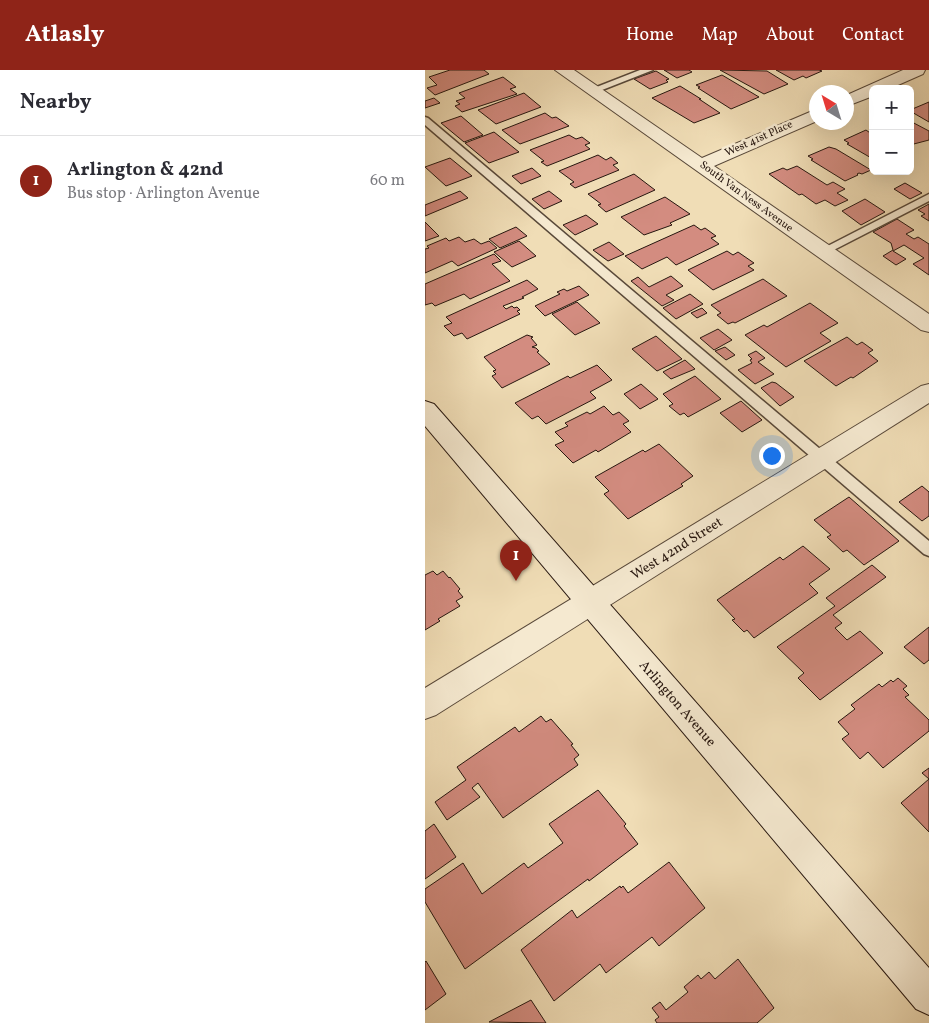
<!DOCTYPE html>
<meta charset="utf-8">
<style>
:root{--surface:#fff;--page:#f7f7f7;--text:#2b2b33;--muted:#7c7c81;--line:#e1e1e2;--accent:#8f2418}
body{margin:0;font-family:Vollkorn,serif;background:var(--page);color:var(--text)}
.controls{position:absolute;right:15px;top:15px;display:grid;overflow:hidden;border-radius:8px;box-shadow:0 5px 20px #0002}
.controls button{width:45px;height:45px;display:grid;place-items:center;padding:0;border:0;border-bottom:1px solid var(--line);background:var(--surface);color:var(--text);font:25px sans-serif}
.compass{position:absolute;left:384px;top:15px;width:45px;height:45px;border-radius:50%;background:var(--surface);box-shadow:0 5px 20px #0002;rotate:322deg}
.you{position:absolute;left:346px;top:385px;width:18px;height:18px;margin:-12px;border:4px solid #fff;border-radius:50%;background:#1a73e8;box-shadow:0 0 0 8px #1a73e833}
.badge{display:grid;place-items:center;width:32px;height:32px;border-radius:50%;background:var(--accent);color:#fff;font-size:16px;font-weight:700}
.pin{position:absolute;translate:-50% -41px;filter:drop-shadow(0 1px 2px #0008)}
.pin::after{content:'';position:absolute;top:26px;width:18px;height:15px;background:inherit;clip-path:polygon(0 0,100% 0,50% 100%)}
.list{margin:0;padding:0;list-style:none}
h2{display:flex;justify-content:space-between;align-items:center;height:65px;margin:0;padding:0 20px;font-size:21px}
h2 small{font-size:16px;font-weight:400;color:var(--muted)}
.list li{display:grid;grid-template-columns:32px 1fr auto;gap:15px;align-items:center;box-sizing:border-box;height:90px;padding:0 20px;border-top:1px solid var(--line)}
.list b{display:block;font-size:19px;white-space:nowrap}
.list p{margin:0;font-size:16px;white-space:nowrap;color:var(--muted)}
.list em{font-size:16px;font-style:normal;color:var(--muted)}
.map{position:relative;flex:none;width:504px;height:953px;overflow:hidden}
header{display:flex;align-items:center;gap:30px;box-sizing:border-box;height:70px;padding:0 25px;background:var(--accent);color:#fff}
header strong{font-size:24px}
nav{display:flex;gap:28px;margin-inline-start:auto;font-size:18px}
main{display:flex}
aside{flex:1;background:var(--surface)}
.map>svg:first-child{display:block}
</style>
<header>
<strong>Atlasly</strong>
<nav><a>Home</a><a>Map</a><a>About</a><a>Contact</a></nav>
</header>
<main>
<aside>
<h2>Nearby<small></small></h2>
<ul class="list">
<li><span class="badge">1</span><div><b>Arlington &amp; 42nd</b><p>Bus stop · Arlington Avenue</p></div><em>60 m</em></li>
</ul>
</aside>
<div class="map">
<svg width="504" height="953" viewBox="0 0 504 953">
<rect width="100%" height="100%" fill="#f0ddb6"/>
<filter id="stains"><feTurbulence type="fractalNoise" baseFrequency=".004" numOctaves="4"/><feColorMatrix values="0 0 0 0 .2 0 0 0 0 .09 0 0 0 0 .02 0 0 0 .5 -.17"/></filter>
<radialGradient id="worn" r=".72"><stop offset=".6" stop-color="#630" stop-opacity="0"/><stop offset="1" stop-color="#630" stop-opacity=".3"/></radialGradient>
<g fill="#d38c80" stroke="#26160f">
<polygon points="25,0 59,0 64,4 10,25 2,18 12,15 4,7"/>
<polygon points="239,0 264,0 267,2 252,8"/>
<polygon points="295,0 342,1 363,14 339,24"/>
<polygon points="351,0 394,0 397,1 381,8 378,6 369,10"/>
<polygon points="231,1 244,9 241,10 243,12 225,19 209,9"/>
<polygon points="297,5 334,27 306,39 273,18 275,17 271,15"/>
<polygon points="78,7 91,17 85,19 92,24 37,42 30,36 35,34 31,31 40,28 34,23"/>
<polygon points="255,16 276,29 274,29 295,43 269,53 227,28"/>
<polygon points="99,23 116,37 71,54 53,40"/>
<polygon points="9,28 15,33 0,38 0,31"/>
<polygon points="504,32 504,52 485,41 485,40"/>
<polygon points="120,43 127,48 131,47 144,56 95,74 77,60"/>
<polygon points="36,46 58,65 39,72 16,53"/>
<polygon points="485,51 504,61 504,70 485,75"/>
<polygon points="441,60 448,65 448,89 422,74 424,73 419,70"/>
<polygon points="69,62 94,82 64,93 40,73"/>
<polygon points="144,65 151,69 157,67 165,73 160,75 165,79 122,96 116,92 119,91 105,80"/>
<polygon points="404,77 411,79 446,100 437,104 434,103 432,104 433,105 420,111 386,90 388,89 383,86"/>
<polygon points="173,85 181,90 186,87 193,93 188,95 194,100 150,118 145,114 149,112 134,101"/>
<polygon points="25,88 47,106 21,116 0,97"/>
<polygon points="372,96 402,115 408,112 420,119 412,123 423,130 410,136 400,130 391,134 377,124 374,125 344,104 358,98 362,100"/>
<polygon points="107,98 116,106 96,114 87,106"/>
<polygon points="209,104 230,120 181,142 173,135 176,134 163,124"/>
<polygon points="480,113 497,123 485,129 469,119"/>
<polygon points="35,121 43,128 0,146 0,135"/>
<polygon points="124,121 137,131 119,139 107,129"/>
<polygon points="240,127 265,144 245,153 247,155 219,165 196,147"/>
<polygon points="440,129 460,142 436,155 417,141"/>
<polygon points="504,134 504,151 496,146 500,144 493,140"/>
<polygon points="161,145 173,154 150,165 138,155"/>
<polygon points="472,149 489,160 481,164 489,169 493,167 504,174 504,205 488,194 499,188 479,175 468,181 481,189 471,195 458,186 468,180 466,173 448,162"/>
<polygon points="0,152 14,166 0,171"/>
<polygon points="269,155 276,160 280,158 291,166 286,168 294,174 251,195 242,187 217,199 200,186"/>
<polygon points="91,157 102,166 75,178 64,169"/>
<polygon points="34,167 40,172 49,169 56,174 64,171 72,178 33,196 27,191 0,203 0,179 4,178 2,176 21,168 24,171"/>
<polygon points="94,171 111,186 87,197 69,182"/>
<polygon points="184,172 199,184 183,191 168,180"/>
<polygon points="302,181 308,185 313,182 329,193 323,196 329,200 288,220 263,200"/>
<polygon points="69,184 76,191 67,194 85,211 45,229 39,224 10,236 7,233 0,235 0,214"/>
<polygon points="246,206 258,216 241,225 249,230 237,236 206,211 213,207 224,217"/>
<polygon points="338,209 362,226 310,253 308,252 303,254 292,245 296,243 286,235"/>
<polygon points="102,210 113,219 97,227 99,228 78,236 81,239 87,236 89,238 92,237 95,240 92,241 95,244 42,269 37,263 29,266 19,256 27,253 21,247"/>
<polygon points="154,216 164,225 120,246 110,236 135,224 132,222 139,219 142,221"/>
<polygon points="265,224 278,234 251,249 238,238"/>
<polygon points="152,232 175,253 150,265 127,244"/>
<polygon points="385,233 413,253 395,263 406,271 361,297 320,265 339,255 342,257"/>
<polygon points="277,238 282,243 272,248 266,243"/>
<polygon points="293,259 307,270 289,280 275,268"/>
<polygon points="102,265 108,267 106,268 112,275 107,277 111,278 114,281 112,282 125,294 77,318 67,306 71,304 68,301 71,300 59,287"/>
<polygon points="231,266 257,289 232,301 207,279"/>
<polygon points="422,267 432,275 437,272 448,280 443,283 453,291 428,308 426,307 411,316 379,291"/>
<polygon points="300,277 310,285 301,290 290,281"/>
<polygon points="331,281 340,288 333,292 349,304 330,314 313,300 327,293 325,290 327,289 323,285"/>
<polygon points="260,290 270,299 246,309 238,302"/>
<polygon points="172,295 187,310 165,322 171,328 121,354 113,346 107,349 90,333 143,306 145,308"/>
<polygon points="270,306 296,329 263,347 259,343 255,345 244,336 248,334 238,324"/>
<polygon points="347,312 351,313 369,327 355,336 336,318"/>
<polygon points="216,314 233,329 215,339 199,324"/>
<polygon points="316,331 337,350 317,362 295,343"/>
<polygon points="179,336 188,345 194,342 204,351 198,354 206,362 173,382 171,380 148,393 130,375 139,371 130,362 143,356 140,353 162,342 165,344"/>
<polygon points="234,374 268,406 256,414 258,416 203,449 179,424 184,421 170,407 218,380 220,382"/>
<polygon points="497,416 504,422 504,446 497,451 474,432"/>
<polygon points="424,427 474,471 439,495 422,480 418,482 402,467 406,465 389,450"/>
<polygon points="378,476 405,499 384,514 393,523 329,568 322,560 319,562 307,550 310,549 292,530 355,487 358,490"/>
<polygon points="447,495 461,507 408,545 417,553 410,558 422,570 435,561 458,583 395,630 373,608 379,603 352,577 410,536 401,528"/>
<polygon points="8,501 12,505 18,501 24,508 25,507 35,519 33,521 38,527 31,531 35,536 13,549 15,551 0,560 0,505"/>
<polygon points="504,557 504,590 499,594 479,577"/>
<polygon points="473,608 482,616 478,619 484,625 480,627 504,650 504,661 458,698 443,682 435,689 417,669 424,664 413,652 430,639 426,635 454,614 457,617 466,610 468,612"/>
<polygon points="116,646 121,652 126,649 148,674 146,675 154,685 149,689 153,695 78,748 53,713 47,718 55,727 22,750 10,732 41,710 32,697 90,657 94,662"/>
<polygon points="504,698 504,762 476,733 504,709 497,703"/>
<polygon points="173,720 201,754 199,756 213,774 164,811 163,809 40,899 0,832 0,819 38,793 57,824 99,793 103,798 138,773 124,754"/>
<polygon points="9,754 31,787 0,809 0,761"/>
<polygon points="244,792 280,838 234,876 227,867 181,903 175,894 129,931 96,880 147,840 152,848 195,816 196,818 198,816 203,823"/>
<polygon points="313,889 349,938 332,953 232,953 230,950 234,947 227,938 235,932 241,940 263,922 259,917 273,905 276,909 284,902 290,909"/>
<polygon points="1,891 21,924 0,940 0,892"/>
<polygon points="106,930 121,953 64,952"/>
</g>
<g fill="none" stroke-linecap="round" stroke-linejoin="round">
<defs>
<g id="service">
<polygon points="215,0 228,0 172,22 169,23 164,20"/>
<polygon points="0,47 3,48 504,471 504,486 499,484 0,55"/>
<polygon points="504,124 504,131 401,184 397,185 391,182"/>
</g>
<g id="minor">
<polygon points="130,0 149,0 277,88 392,39 392,51 289,96 504,244 504,262 496,260"/>
<polygon points="478,0 500,0 498,4 464,19 448,19 448,26 422,36 422,25"/>
<polygon points="504,314 504,333 11,645 0,649 0,618 496,316"/>
</g>
<polygon id="secondary" points="0,331 9,334 504,898 504,945 491,939 0,356"/>
</defs>
<use href="#service" stroke="#584839" stroke-width="3"/>
<use href="#minor" stroke="#584839" stroke-width="2"/>
<use href="#secondary" stroke="#26160f" stroke-width="2"/>
<use href="#service" fill="#f5e9d0" fill-rule="evenodd"/>
<use href="#minor" fill="#f5e9d0" fill-rule="evenodd"/>
<use href="#secondary" fill="#f5e9d0" fill-rule="evenodd"/>
</g>
<g text-anchor="middle" dominant-baseline="central" stroke-width="5" stroke-linejoin="round" paint-order="stroke">
<g font-size="11" fill="#26160f" stroke="#f5e9d0">
<text transform="translate(334 69) rotate(-24)">West 41st Place</text>
<text transform="translate(321 127) rotate(36)">South Van Ness Avenue</text>
</g>
<g font-size="14" fill="#26160f" stroke="#f5e9d0">
<text transform="translate(252 479) rotate(-32)">West 42nd Street</text>
<text transform="translate(252 634) rotate(49)">Arlington Avenue</text>
</g>
</g>
<rect width="100%" height="100%" filter="url(#stains)"/>
<rect width="100%" height="100%" fill="url(#worn)"/>
</svg>
<div class="controls">
<button>+</button>
<button>−</button>
</div>
<svg class="compass" viewBox="-18 -18 36 36"><path d="M0-13l5 13h-10z" fill="#e53935"/><path d="M0 13l5-13h-10z" fill="#7c7c81"/></svg>
<div class="you"></div>
<div class="pin badge" style="left:91px;top:511px">1</div>
</div>
</main>
